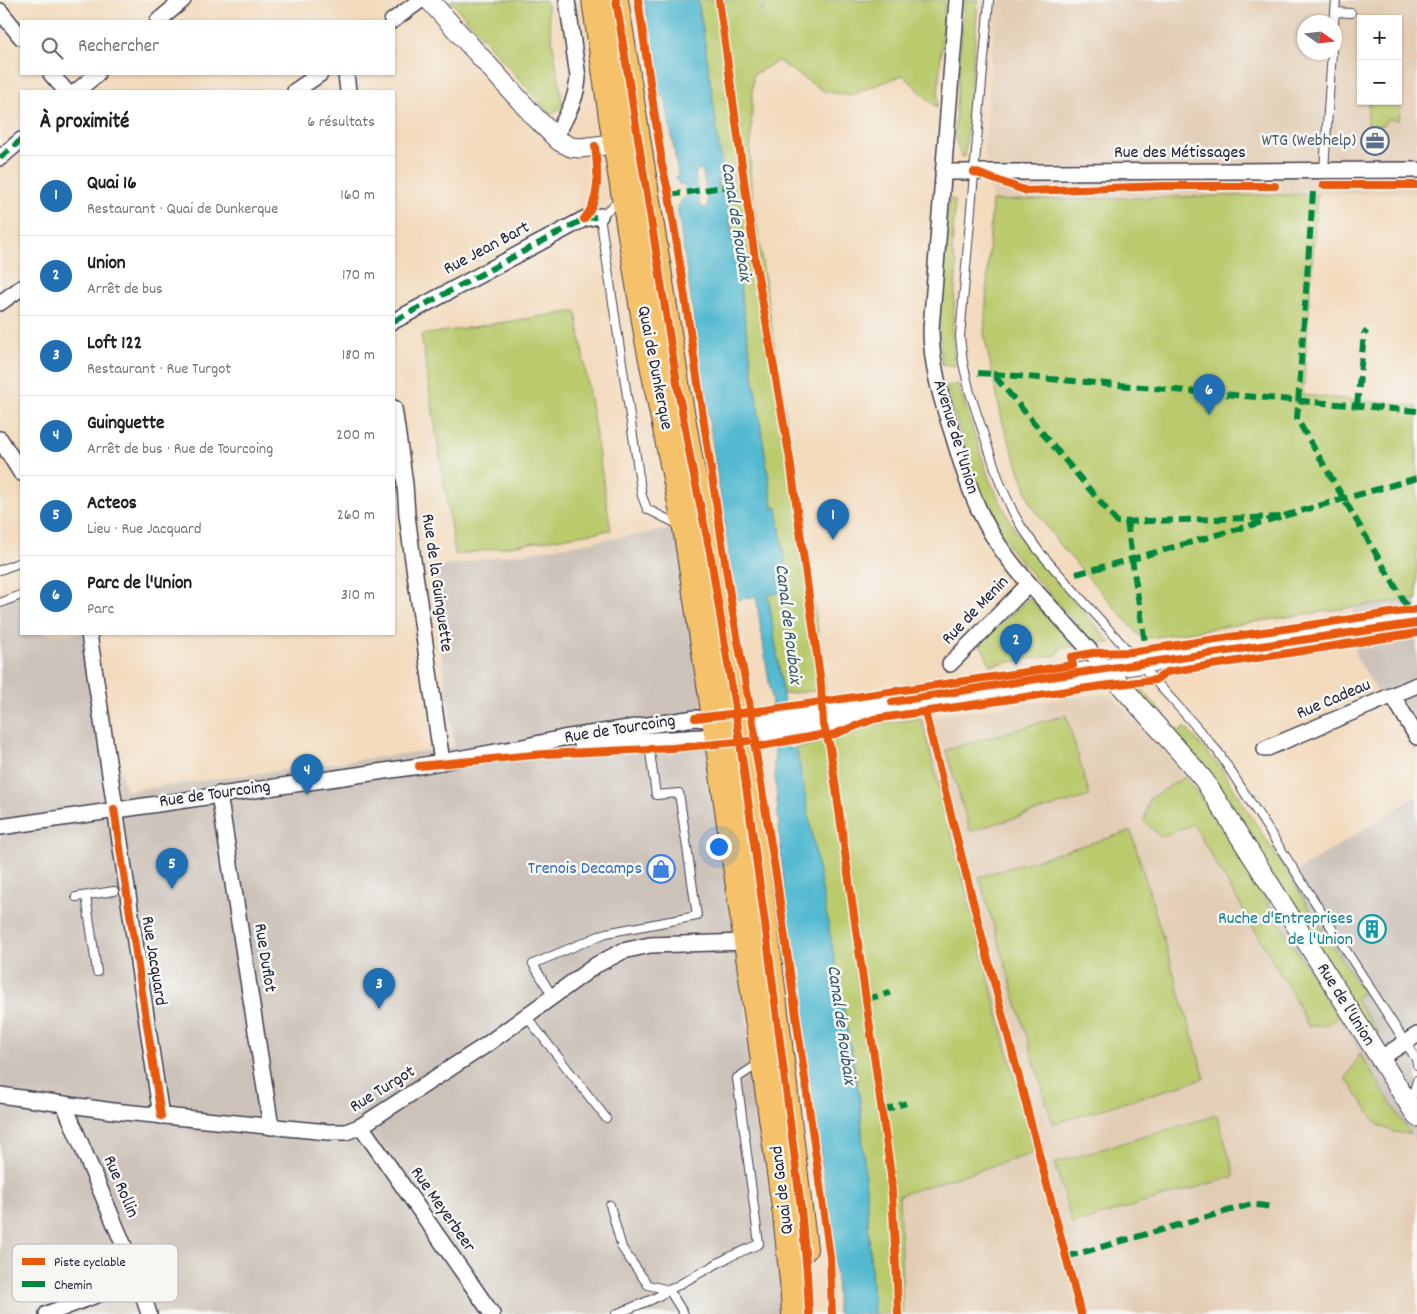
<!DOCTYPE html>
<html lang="fr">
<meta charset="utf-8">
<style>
:root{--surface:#fff;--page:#f6f6f6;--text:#222;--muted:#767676;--line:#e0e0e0;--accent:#1f6fb2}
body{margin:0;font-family:Dekko,sans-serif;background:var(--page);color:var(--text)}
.controls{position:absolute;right:15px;top:15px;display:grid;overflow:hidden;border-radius:0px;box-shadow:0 1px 4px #0004}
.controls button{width:45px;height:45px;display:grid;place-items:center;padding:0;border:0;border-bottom:1px solid var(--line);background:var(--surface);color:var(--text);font:25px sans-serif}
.compass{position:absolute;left:1297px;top:15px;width:45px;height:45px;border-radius:50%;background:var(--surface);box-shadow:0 1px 4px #0004;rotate:104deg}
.you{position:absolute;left:718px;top:846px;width:18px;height:18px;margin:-12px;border:4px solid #fff;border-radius:50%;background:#1a73e8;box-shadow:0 0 0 8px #1a73e833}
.badge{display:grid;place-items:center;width:32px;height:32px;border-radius:50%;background:var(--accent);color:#fff;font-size:16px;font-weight:700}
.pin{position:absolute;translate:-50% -41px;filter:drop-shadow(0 1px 2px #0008)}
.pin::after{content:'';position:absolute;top:26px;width:18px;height:15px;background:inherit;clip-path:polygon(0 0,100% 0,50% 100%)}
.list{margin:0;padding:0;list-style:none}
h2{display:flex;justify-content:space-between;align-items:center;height:65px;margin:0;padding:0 20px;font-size:21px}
h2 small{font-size:16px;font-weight:400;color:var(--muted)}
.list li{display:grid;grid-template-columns:32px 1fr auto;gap:15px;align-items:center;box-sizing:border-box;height:80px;padding:0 20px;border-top:1px solid var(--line)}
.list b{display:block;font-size:19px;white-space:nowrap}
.list p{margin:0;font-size:16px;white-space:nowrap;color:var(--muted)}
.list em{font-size:16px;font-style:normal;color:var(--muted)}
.icon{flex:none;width:28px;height:28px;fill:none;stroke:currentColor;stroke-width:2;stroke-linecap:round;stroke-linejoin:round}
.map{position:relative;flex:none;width:1417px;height:1314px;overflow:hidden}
.search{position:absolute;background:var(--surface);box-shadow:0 1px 4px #0004;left:20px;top:20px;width:375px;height:55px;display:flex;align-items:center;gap:12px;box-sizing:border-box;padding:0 18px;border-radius:0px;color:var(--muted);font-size:19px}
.panel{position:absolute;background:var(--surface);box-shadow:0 1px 4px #0004;left:20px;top:90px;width:375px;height:545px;border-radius:0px}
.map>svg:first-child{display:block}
</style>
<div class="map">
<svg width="1417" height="1314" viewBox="0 0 1417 1314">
<rect width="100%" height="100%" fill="#f6f6f2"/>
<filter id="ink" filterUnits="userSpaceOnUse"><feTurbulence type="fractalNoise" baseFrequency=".02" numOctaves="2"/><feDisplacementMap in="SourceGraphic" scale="10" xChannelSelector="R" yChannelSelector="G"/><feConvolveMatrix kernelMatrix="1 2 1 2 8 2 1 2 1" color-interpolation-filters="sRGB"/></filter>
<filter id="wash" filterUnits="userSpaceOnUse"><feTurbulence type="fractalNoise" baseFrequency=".0096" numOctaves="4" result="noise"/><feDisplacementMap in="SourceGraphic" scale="20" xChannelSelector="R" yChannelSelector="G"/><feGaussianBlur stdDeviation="1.12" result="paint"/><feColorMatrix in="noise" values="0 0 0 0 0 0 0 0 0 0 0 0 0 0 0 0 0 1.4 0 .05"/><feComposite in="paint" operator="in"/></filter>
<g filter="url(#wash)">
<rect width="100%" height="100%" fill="#f3dabc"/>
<g fill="#e2ccb3" fill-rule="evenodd">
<path d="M 996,0 L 1417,0 L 1417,193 L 992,201 L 984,152 ZM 1361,19 L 1398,19 L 1398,101 L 1361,101 ZM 1304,22 L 1334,22 L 1334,52 L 1304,52 Z"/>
<polygon points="1098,694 1113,697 1166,754 1215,817 1417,1146 1417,1314 903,1314 899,1195 1034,1153 921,718"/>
</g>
<g fill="#ccc2b9">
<polygon points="678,528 755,1080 785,1314 0,1314 0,598 21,590 21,634 87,634 126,791 454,747 430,568"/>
<polygon points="1417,599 1417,754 1356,657 1353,607"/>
<polygon points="1417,796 1417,1146 1262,893"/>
</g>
<g fill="#baca6d" stroke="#6e7654">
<polygon points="450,0 546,0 563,106 551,115"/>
<polygon points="698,0 759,0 763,11 765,0 945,0 937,108 903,75 851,95 825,92 778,61 753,75 750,171 752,192 777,365 799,498 826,690 783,694 768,594 789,590 777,508 773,508 726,193 719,192 718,188 716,127 717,126"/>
<polygon points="964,0 978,0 965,157 961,156 954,135"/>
<polygon points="1398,84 1402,85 1399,120 1387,119 1383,126 1367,125 1369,101 1398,101"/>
<polygon points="1317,194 1303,395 1417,406 1417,599 1353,607 1142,639 1059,544 1031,504 1003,424 984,335 992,201"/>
<polygon points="949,199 955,200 952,253 957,264 952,332 955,366 942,364 938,332 939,295"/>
<polygon points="576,311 611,530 455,555 421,335"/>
<polygon points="958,384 989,479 1015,531 1043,566 1111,643 1094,644 1014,554 988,515 970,464 946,387"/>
<polygon points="1029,598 1075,647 1062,647 1057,655 990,665 980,643"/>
<polygon points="1134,690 1143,690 1179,732 1185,727 1220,767 1363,993 1355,998 1379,1034 1374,1037"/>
<polygon points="1066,715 1090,796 970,831 946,750"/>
<polygon points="921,718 1034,1153 899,1195 903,1314 874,1314 860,1100 796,748 846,737 863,727"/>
<polygon points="1185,777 1215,817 1338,1018 1324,1026 1308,1026 1294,997 1193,824 1161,837 1144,821 1149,799"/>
<polygon points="1131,831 1205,1078 1053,1124 979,877"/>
<polygon points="1360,1054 1410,1134 1394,1132 1377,1124 1346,1078"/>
<polygon points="1217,1115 1235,1176 1072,1224 1055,1163"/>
</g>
<path fill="#52b9d0" stroke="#3a6e86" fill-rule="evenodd" d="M 644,0 L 698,0 L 701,21 L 702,22 L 723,176 L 717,180 L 719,192 L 726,193 L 773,508 L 777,508 L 789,591 L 768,595 L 783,694 L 788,749 L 796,748 L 801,773 L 860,1100 L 874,1314 L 837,1314 L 837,1292 L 831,1227 L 815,1111 L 787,929 L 774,763 L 775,752 L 771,695 L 756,596 L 736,600 L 677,206 L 679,206 L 682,199 L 687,197 L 685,185 L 679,184 L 675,178 L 677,176 L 678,174 L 665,97 L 659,97 ZM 699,168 L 703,173 L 708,204 L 705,209 L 700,205 L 695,174 Z"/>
</g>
<g filter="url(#ink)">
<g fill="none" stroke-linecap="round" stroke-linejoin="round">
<defs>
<g id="service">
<polyline points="989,0 960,337 963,363 970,393 1000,483 1014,514 1021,526 1038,550 1051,565 1193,723 1219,753 1405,1042 1416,1059 1417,1065"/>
<polyline points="1335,12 1351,13"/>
<polyline points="1334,23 1336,0"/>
<polyline points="1324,170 1332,52"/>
<polyline points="621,200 600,216 642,496 647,509 681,526"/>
<polyline points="0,570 21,562"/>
<polyline points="0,603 21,595"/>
<polyline points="938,704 1112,678"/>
<polyline points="739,714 950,683"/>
<polyline points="846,725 858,718 877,713"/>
<polyline points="496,759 545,754 673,748 714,745"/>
<polyline points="86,896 97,972"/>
<polyline points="76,897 114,891"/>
<polyline points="553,997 533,964 606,933 697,916 679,793 656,795 649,745"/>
<polyline points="526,1016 606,1118"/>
<polyline points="1411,1102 1417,1080"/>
<polyline points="610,1205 622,1248 648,1285 669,1290 684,1314"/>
<polyline points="616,1314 653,1299 729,1257 759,1244 737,1078 760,1063"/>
</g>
<g id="minor">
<path d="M 957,0 L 931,329 C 931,365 941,398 952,432 C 962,465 972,501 990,531 C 1007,561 1031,586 1054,611 C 1072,630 1089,650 1107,670"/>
<polyline points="0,11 21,37"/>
<polyline points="158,21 183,0"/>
<polyline points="392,21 421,0"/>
<polyline points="51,74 66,91"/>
<polyline points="346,74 348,91"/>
<polyline points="77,91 97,74"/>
<polyline points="295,91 320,74"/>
<path d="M 555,138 C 565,118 577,100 578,77 L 567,0"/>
<polyline points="0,158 21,140"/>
<polyline points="943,172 1049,172 1417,170"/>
<polyline points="0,303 21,288"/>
<polyline points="394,321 584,219 600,216"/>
<polyline points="394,408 405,484 407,515 412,553 442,762"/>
<polyline points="0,439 21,473"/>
<polyline points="89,634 161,1116"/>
<polyline points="950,664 1029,584"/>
<polyline points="1393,696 1417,737"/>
<polyline points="582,745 716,736"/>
<polyline points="1265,749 1417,685"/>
<polyline points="219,794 271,1127"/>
<polyline points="0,827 419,766 518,748 563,738 695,718 714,720"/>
<polyline points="1379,1059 1417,1035"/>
<polyline points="0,1095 113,1111 328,1132 346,1132 361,1126 486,1045 596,965 623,951 650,945 746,942"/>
<polyline points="64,1104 138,1279 149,1314"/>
<polyline points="361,1126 492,1314"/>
<polyline points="47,1314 138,1279"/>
</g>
<g id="tertiary">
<polyline points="429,0 535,117 559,141 571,147 580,148 629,142"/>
<polyline points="1107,670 1188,761 1204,780 1417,1117"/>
<polyline points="723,721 737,723 753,722 892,702 1016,682 1417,623"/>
<path d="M 725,736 C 749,736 772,732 796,729 C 812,726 830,725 846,718"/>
</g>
<g id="primary">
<polyline points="594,0 612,124 647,340 685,528 710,691 785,1215 792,1281 794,1314"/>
<polyline points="616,0 678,389 691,462 710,552 736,714 765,923 805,1249"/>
</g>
</defs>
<use href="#service" stroke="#413e4e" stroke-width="10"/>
<use href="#minor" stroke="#413e4e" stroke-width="18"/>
<use href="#tertiary" stroke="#413e4e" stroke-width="21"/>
<use href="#primary" stroke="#413e4e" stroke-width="26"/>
<use href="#service" stroke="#fff" stroke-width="8"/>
<use href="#minor" stroke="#fff" stroke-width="15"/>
<use href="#tertiary" stroke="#fff" stroke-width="19"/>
<use href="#primary" stroke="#f5c16b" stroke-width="24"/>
<g stroke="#00873e" stroke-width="6" stroke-dasharray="12 6" stroke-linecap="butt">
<polyline points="0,158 21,140"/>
<polyline points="1313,192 1297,419 1409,610"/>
<polyline points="669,195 744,184"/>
<polyline points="394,321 584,219 600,216"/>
<polyline points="978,373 993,374 1117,522 1282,517"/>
<polyline points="993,374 1417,411"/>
<polyline points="1357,406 1364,334 1367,331"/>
<polyline points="1127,521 1132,559 1146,649 1142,650"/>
<polyline points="1076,574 1132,559 1417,478"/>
<polyline points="866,999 890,993"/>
<polyline points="882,1111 906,1103"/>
<polyline points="1066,1257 1252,1204 1272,1207"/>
</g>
<defs>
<g id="cycleway">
<polyline points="616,0 678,389 691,462 710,552 736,714 765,923 801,1208 807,1273 809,1314"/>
<polyline points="638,0 655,117 661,155 661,161 669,195 675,232 732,608 756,740 755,747 777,881 830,1257 832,1314"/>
<polyline points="719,0 755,259 790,459 821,684 823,724 830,747 891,1175 897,1282 898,1314"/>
<polyline points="974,172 1027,191 1164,186 1275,186"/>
<polyline points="1323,185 1417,185"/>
<path d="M 584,219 C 601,200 598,170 595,146"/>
<polyline points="892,702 1016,682 1417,623"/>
<polyline points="925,712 980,929 1081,1314"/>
<polyline points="695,718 766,710 1073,665 1071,657 1093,653 1130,652 1417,609"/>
<polyline points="755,747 820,735 832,735 874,719 1102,686 1155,680 1167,672 1417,633"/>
<polyline points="419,766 545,754 673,748 748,741"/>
<polyline points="114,809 161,1116"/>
</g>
</defs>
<use href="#cycleway" stroke="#f6f6f2" stroke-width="11"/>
<use href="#cycleway" stroke="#e8590c" stroke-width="8"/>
</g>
</g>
<defs>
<symbol id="office-ring" viewBox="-11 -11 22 22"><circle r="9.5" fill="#f6f6f2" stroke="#5c6f8a" stroke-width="1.5"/><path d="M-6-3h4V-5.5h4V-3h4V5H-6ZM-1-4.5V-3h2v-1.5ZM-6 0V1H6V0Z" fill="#5c6f8a"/></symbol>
<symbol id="shop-ring" viewBox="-11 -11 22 22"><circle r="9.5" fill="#f6f6f2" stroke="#3f7fe0" stroke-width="1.5"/><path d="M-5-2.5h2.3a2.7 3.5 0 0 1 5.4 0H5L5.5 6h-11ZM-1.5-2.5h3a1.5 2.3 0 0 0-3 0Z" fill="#3f7fe0"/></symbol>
<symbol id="building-ring" viewBox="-11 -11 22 22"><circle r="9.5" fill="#f6f6f2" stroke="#0f9aa8" stroke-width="1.5"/><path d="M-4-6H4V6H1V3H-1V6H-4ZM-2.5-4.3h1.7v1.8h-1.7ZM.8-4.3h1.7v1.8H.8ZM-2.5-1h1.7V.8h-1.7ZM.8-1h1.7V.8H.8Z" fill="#0f9aa8"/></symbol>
</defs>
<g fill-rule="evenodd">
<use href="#office-ring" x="1359" y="125" width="32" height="32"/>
<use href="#shop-ring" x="645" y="853" width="32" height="32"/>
<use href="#building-ring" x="1356" y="913" width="32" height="32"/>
</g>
<g text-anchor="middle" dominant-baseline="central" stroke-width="5" stroke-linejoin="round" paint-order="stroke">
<g font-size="18" fill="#4e5e75" stroke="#f6f6f2" text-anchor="end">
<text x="1356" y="141">WTG (Webhelp)</text>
</g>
<g font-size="18" fill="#22223b" stroke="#f6f6f2">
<text x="1180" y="153">Rue des Métissages</text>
<text transform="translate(487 249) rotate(-28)">Rue Jean Bart</text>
<text transform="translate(654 368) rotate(79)">Quai de Dunkerque</text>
<text transform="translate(955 437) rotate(73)">Avenue de l'Union</text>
<text transform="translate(436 583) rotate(82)">Rue de la Guinguette</text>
<text transform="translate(976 611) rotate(-46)">Rue de Menin</text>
<text transform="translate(1334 700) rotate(-23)">Rue Cadeau</text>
<text transform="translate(620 730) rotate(-9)">Rue de Tourcoing</text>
<text transform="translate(215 795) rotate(-8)">Rue de Tourcoing</text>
<text transform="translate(264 958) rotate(81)">Rue Duflot</text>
<text transform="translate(153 961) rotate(81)">Rue Jacquard</text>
<text transform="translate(1345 1005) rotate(58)">Rue de l'Union</text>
<text transform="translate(383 1090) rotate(-32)">Rue Turgot</text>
<text transform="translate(120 1187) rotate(67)">Rue Rollin</text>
<text transform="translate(783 1190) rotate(-97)">Quai de Gand</text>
<text transform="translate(442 1210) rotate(55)">Rue Meyerbeer</text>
</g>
<g font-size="18" fill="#366cbe" stroke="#f6f6f2" text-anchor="end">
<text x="642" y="869">Trenois Decamps</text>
</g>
<g font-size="18" fill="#0d838f" stroke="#f6f6f2" text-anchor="end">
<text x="1353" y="919">Ruche d'Entreprises<tspan x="1353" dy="21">de l'Union</tspan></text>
</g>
<g font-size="19" font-style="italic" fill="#33576f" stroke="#f6f6f2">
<text transform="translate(735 222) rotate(81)">Canal de Roubaix</text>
<text transform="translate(787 624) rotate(83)">Canal de Roubaix</text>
<text transform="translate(840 1025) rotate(82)">Canal de Roubaix</text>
</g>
</g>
<rect x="12" y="1244" width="166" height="58" rx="8" fill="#f6f6f2" stroke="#b6b6bb" stroke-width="1"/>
<rect x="22" y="1258" width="23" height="7" fill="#e8590c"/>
<rect x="22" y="1281" width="23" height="6" fill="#00873e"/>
<g font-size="14" fill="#22223b">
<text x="54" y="1266">Piste cyclable</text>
<text x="54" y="1289">Chemin</text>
</g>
</svg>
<div class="controls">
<button>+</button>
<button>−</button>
</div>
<svg class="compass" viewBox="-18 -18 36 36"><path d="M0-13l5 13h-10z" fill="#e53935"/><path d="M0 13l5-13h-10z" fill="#767676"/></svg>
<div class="you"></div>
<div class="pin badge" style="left:833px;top:540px">1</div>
<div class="pin badge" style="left:1016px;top:665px">2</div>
<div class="pin badge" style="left:379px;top:1009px">3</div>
<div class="pin badge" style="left:307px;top:795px">4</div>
<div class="pin badge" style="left:172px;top:889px">5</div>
<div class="pin badge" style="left:1209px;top:415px">6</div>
<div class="search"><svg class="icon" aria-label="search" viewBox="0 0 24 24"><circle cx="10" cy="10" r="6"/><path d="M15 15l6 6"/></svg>Rechercher</div>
<section class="panel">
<h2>À proximité<small>6 résultats</small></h2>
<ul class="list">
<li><span class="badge">1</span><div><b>Quai 16</b><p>Restaurant · Quai de Dunkerque</p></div><em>160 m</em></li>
<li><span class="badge">2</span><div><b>Union</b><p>Arrêt de bus</p></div><em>170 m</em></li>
<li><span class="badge">3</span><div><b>Loft 122</b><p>Restaurant · Rue Turgot</p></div><em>180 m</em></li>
<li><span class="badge">4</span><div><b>Guinguette</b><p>Arrêt de bus · Rue de Tourcoing</p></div><em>200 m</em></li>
<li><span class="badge">5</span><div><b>Acteos</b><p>Lieu · Rue Jacquard</p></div><em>260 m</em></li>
<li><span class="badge">6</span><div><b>Parc de l'Union</b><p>Parc</p></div><em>310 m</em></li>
</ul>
</section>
</div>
